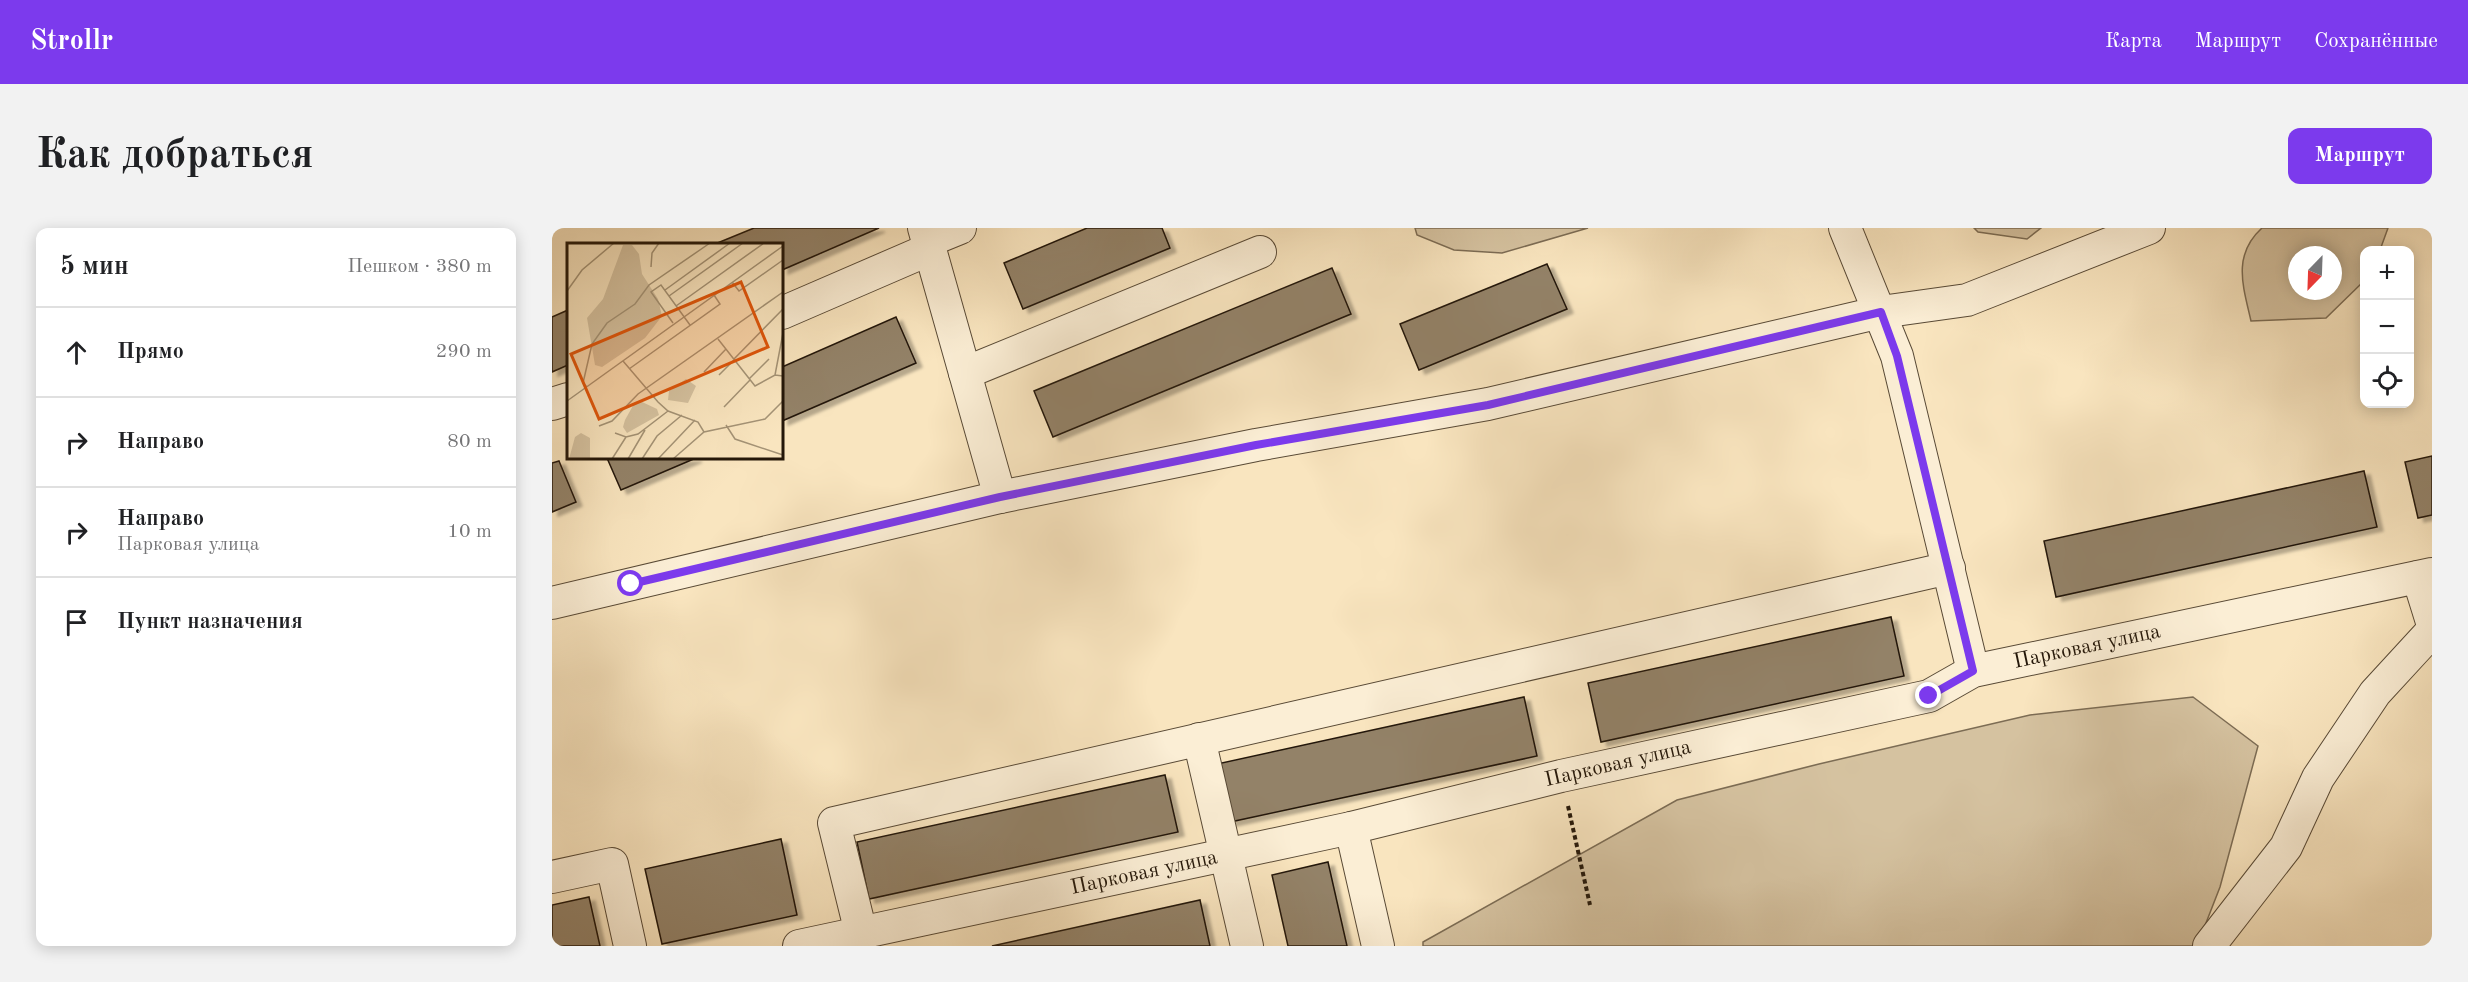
<!DOCTYPE html>
<html lang="ru">
<meta charset="utf-8">
<style>
:root{--surface:#fff;--page:#f2f2f2;--text:#202124;--muted:#757577;--line:#e0e0e0;--accent:#7c3aed}
body{margin:0;font-family:"Old Standard TT",serif;background:var(--page);color:var(--text)}
.controls{position:absolute;right:18px;top:18px;display:grid;overflow:hidden;border-radius:12px;box-shadow:0 3px 15px #0003}
.controls button{width:54px;height:54px;display:grid;place-items:center;padding:0;border:0;border-bottom:2px solid var(--line);background:var(--surface);color:var(--text);font:30px sans-serif}
.compass{position:absolute;left:1736px;top:18px;width:54px;height:54px;border-radius:50%;background:var(--surface);box-shadow:0 3px 15px #0003;rotate:203deg}
.stop{position:absolute;width:18px;height:18px;margin:-14px;border:4px solid #7c3aed;border-radius:50%;background:#fff}
.stop.end{background:#7c3aed;border-color:#fff;box-shadow:0 2px 6px #0008}
.list{margin:0;padding:0;list-style:none}
h2{display:flex;justify-content:space-between;align-items:center;height:78px;margin:0;padding:0 24px;font-size:26px}
h2 small{font-size:20px;font-weight:400;color:var(--muted)}
.list li{display:grid;grid-template-columns:39px 1fr auto;gap:18px;align-items:center;box-sizing:border-box;height:90px;padding:0 24px;border-top:2px solid var(--line)}
.list b{display:block;font-size:22px;white-space:nowrap}
.list p{margin:0;font-size:20px;white-space:nowrap;color:var(--muted)}
.list em{font-size:20px;font-style:normal;color:var(--muted)}
.icon{flex:none;width:33px;height:33px;fill:none;stroke:currentColor;stroke-width:2;stroke-linecap:round;stroke-linejoin:round}
.map{position:relative;flex:none;width:1880px;height:718px;overflow:hidden;border-radius:12px}
header{display:flex;align-items:center;gap:36px;box-sizing:border-box;height:84px;padding:0 30px;background:var(--accent);color:#fff}
header strong{font-size:28px}
nav{display:flex;gap:33px;margin-inline-start:auto;font-size:21px}
.intro{display:flex;align-items:center;justify-content:space-between;box-sizing:border-box;height:144px;padding:0 36px}
h1{margin:0;font-size:42px}
.button{padding:15px 27px;border-radius:12px;background:var(--accent);color:#fff;font-size:21px;font-weight:700}
main{display:flex;gap:36px;padding:0 36px}
aside{flex:1;background:var(--surface);border-radius:12px;box-shadow:0 3px 15px #0003}
.map>svg:first-child{display:block}
</style>
<header>
<strong>Strollr</strong>
<nav><a>Карта</a><a>Маршрут</a><a>Сохранённые</a></nav>
</header>
<div class="intro"><h1>Как добраться</h1><a class="button">Маршрут</a></div>
<main>
<aside>
<h2>5 мин<small>Пешком · 380 m</small></h2>
<ul class="list">
<li><svg class="icon" aria-label="ahead" viewBox="0 0 24 24"><path d="M12 20V5M6 11l6-6 6 6"/></svg><div><b>Прямо</b></div><em>290 m</em></li>
<li><svg class="icon" aria-label="right" viewBox="0 0 24 24"><path d="M7 20v-9h11M14 6l5 5-5 5"/></svg><div><b>Направо</b></div><em>80 m</em></li>
<li><svg class="icon" aria-label="right" viewBox="0 0 24 24"><path d="M7 20v-9h11M14 6l5 5-5 5"/></svg><div><b>Направо</b><p>Парковая улица</p></div><em>10 m</em></li>
<li><svg class="icon" aria-label="arrive" viewBox="0 0 24 24"><path d="M6 21V4h12l-3 4 3 4H6"/></svg><div><b>Пункт назначения</b></div></li>
</ul>
</aside>
<div class="map">
<svg width="1880" height="718" viewBox="0 0 1880 718">
<defs>
<filter id="shadow"><feDropShadow dx="6" dy="4" stdDeviation="1.5" flood-color="#0004"/></filter>
</defs>
<rect width="100%" height="100%" fill="#f9e5bf"/>
<filter id="stains"><feTurbulence type="fractalNoise" baseFrequency=".00333" numOctaves="4"/><feColorMatrix values="0 0 0 0 .2 0 0 0 0 .09 0 0 0 0 .02 0 0 0 .5 -.17"/></filter>
<radialGradient id="worn" r=".72"><stop offset=".6" stop-color="#630" stop-opacity="0"/><stop offset="1" stop-color="#630" stop-opacity=".3"/></radialGradient>
<g fill="#d5c2a0" stroke="#7c6c54" stroke-width="1.5" fill-rule="evenodd">
<polygon points="863,0 1036,0 950,25 902,22 865,7"/>
<polygon points="1422,0 1489,0 1475,11 1426,4"/>
<path d="M 1710,0 L 1836,0 L 1828,22 L 1812,22 L 1812,53 L 1774,90 L 1699,93 C 1691,58 1680,27 1710,0 ZM 1745,27 L 1781,27 L 1781,63 L 1745,63 Z"/>
<polygon points="1641,469 1706,518 1668,659 1645,718 871,718 871,714 1125,572 1267,536 1478,487"/>
</g>
<g fill="#938268" stroke="#241709" stroke-width="1.5" filter="url(#shadow)">
<polygon points="202,0 327,0 230,42 230,16 163,16"/>
<polygon points="535,0 610,0 618,20 471,81 452,35"/>
<polygon points="995,36 1015,81 867,142 848,96"/>
<polygon points="780,40 799,86 501,209 482,163"/>
<polygon points="16,82 16,137 0,144 0,89"/>
<polygon points="344,89 364,135 230,193 230,139"/>
<polygon points="1880,228 1880,287 1866,290 1853,234"/>
<polygon points="55,230 144,230 69,262"/>
<polygon points="7,233 24,274 0,284 0,235"/>
<polygon points="1812,243 1825,299 1504,369 1492,313"/>
<polygon points="1339,389 1352,448 1049,514 1036,455"/>
<polygon points="972,469 985,528 678,594 665,536"/>
<polygon points="613,547 626,604 317,671 305,614"/>
<polygon points="229,611 245,687 110,716 93,641"/>
<polygon points="776,634 795,718 736,718 720,647"/>
<polygon points="37,669 48,718 0,718 0,677"/>
<polygon points="648,672 658,718 440,718"/>
</g>
<g fill="none" stroke-linecap="round" stroke-linejoin="round">
<defs>
<g id="minor">
<polyline points="372,0 448,269"/>
<polyline points="1293,0 1345,128 1421,443"/>
<polyline points="376,13 408,0"/>
<polyline points="230,85 378,21"/>
<polyline points="413,145 708,24"/>
<polyline points="0,176 16,171"/>
<polyline points="1866,349 1880,394"/>
<polyline points="0,375 448,269 704,217 936,176 1329,84 1415,72 1597,0"/>
<polyline points="647,511 695,718"/>
<polyline points="799,600 826,718"/>
<polyline points="0,649 60,636 78,718"/>
<polyline points="309,705 282,595 1397,340"/>
<polyline points="247,718 799,600 1009,548 1377,468 1421,443 1880,346"/>
<polyline points="1657,718 1734,619 1766,550 1823,465 1880,403"/>
</g>
</defs>
<use href="#minor" stroke="#594a36" stroke-width="34"/>
<polyline stroke="#241709" stroke-width="4" stroke-dasharray="4.5 3" stroke-linecap="butt" points="1016,578 1038,677"/>
<use href="#minor" stroke="#fbeed5" stroke-width="32"/>
</g>
<g fill="none" stroke-linecap="round" stroke-linejoin="round">
<polyline stroke="#7c3aed" stroke-width="8" points="79,356 448,269 704,217 936,177 1329,84 1345,128 1421,443 1377,468"/>
</g>
<g text-anchor="middle" dominant-baseline="central" stroke-width="4.5" stroke-linejoin="round" paint-order="stroke">
<g font-size="21" fill="#241709" stroke="#fbeed5">
<text transform="translate(1535 419) rotate(-12)">Парковая улица</text>
<text transform="translate(1066 536) rotate(-13)">Парковая улица</text>
<text transform="translate(592 645) rotate(-12)">Парковая улица</text>
</g>
</g>
<g transform="translate(15 15)">
<rect width="216" height="216" fill="#f9e5bf"/>
<path d="M 56,2 L 65,2 L 72,11 L 75,31 L 91,56 L 95,73 L 78,95 L 35,124 L 28,122 L 20,75 L 36,56 ZM 119,136 L 129,143 L 121,160 L 101,157 L 102,148 ZM 73,158 L 90,166 L 92,172 L 60,190 L 56,184 L 58,177 L 68,159 ZM 14,190 L 23,195 L 23,216 L 2,216 L 8,194 Z" fill="#d5c2a0"/>
<path fill="none" stroke="#a49376" stroke-width="1.5" d="M 84,24 L 85,10 L 92,0M 165,39 L 172,48 L 216,17M 98,47 L 163,0M 0,48 L 15,27 L 47,0M 102,53 L 176,0M 109,63 L 197,0M 106,80 L 84,49 L 94,42 L 123,82M 151,96 L 188,143 L 208,132 L 216,133M 167,116 L 216,66M 56,118 L 91,159 L 101,168 L 131,179 L 137,189M 62,126 L 153,61 L 147,52M 137,129 L 159,106M 152,132 L 167,117M 208,132 L 216,90M 182,136 L 202,116M 20,144 L 16,140 L 25,101 L 40,80 L 68,61 L 82,42 L 143,0M 0,158 L 216,3M 157,164 L 183,137M 159,182 L 168,196 L 216,212M 32,183 L 45,178 L 71,151 L 216,49M 48,190 L 59,194 L 71,191 L 101,168M 45,216 L 59,194M 61,216 L 78,187M 75,216 L 90,193 L 115,172M 91,216 L 128,177M 106,216 L 137,189 L 198,176 L 216,158"/>
<path fill="#de560c" fill-opacity="0.15" stroke="#de560c" stroke-width="3" d="M 174,39 L 201,104 L 32,176 L 4,111 Z"/>
<rect width="216" height="216" fill="none" stroke="#241709" stroke-width="3"/>
</g>
<rect width="100%" height="100%" filter="url(#stains)"/>
<rect width="100%" height="100%" fill="url(#worn)"/>
</svg>
<div class="controls">
<button>+</button>
<button>−</button>
<button><svg class="icon" aria-label="locate" viewBox="0 0 24 24"><circle cx="12" cy="12" r="6"/><path d="M12 2v4M12 18v4M2 12h4M18 12h4"/></svg></button>
</div>
<svg class="compass" viewBox="-18 -18 36 36"><path d="M0-13l5 13h-10z" fill="#e53935"/><path d="M0 13l5-13h-10z" fill="#757577"/></svg>
<div class="stop" style="left:79px;top:356px"></div>
<div class="stop end" style="left:1377px;top:468px"></div>
</div>
</main>
